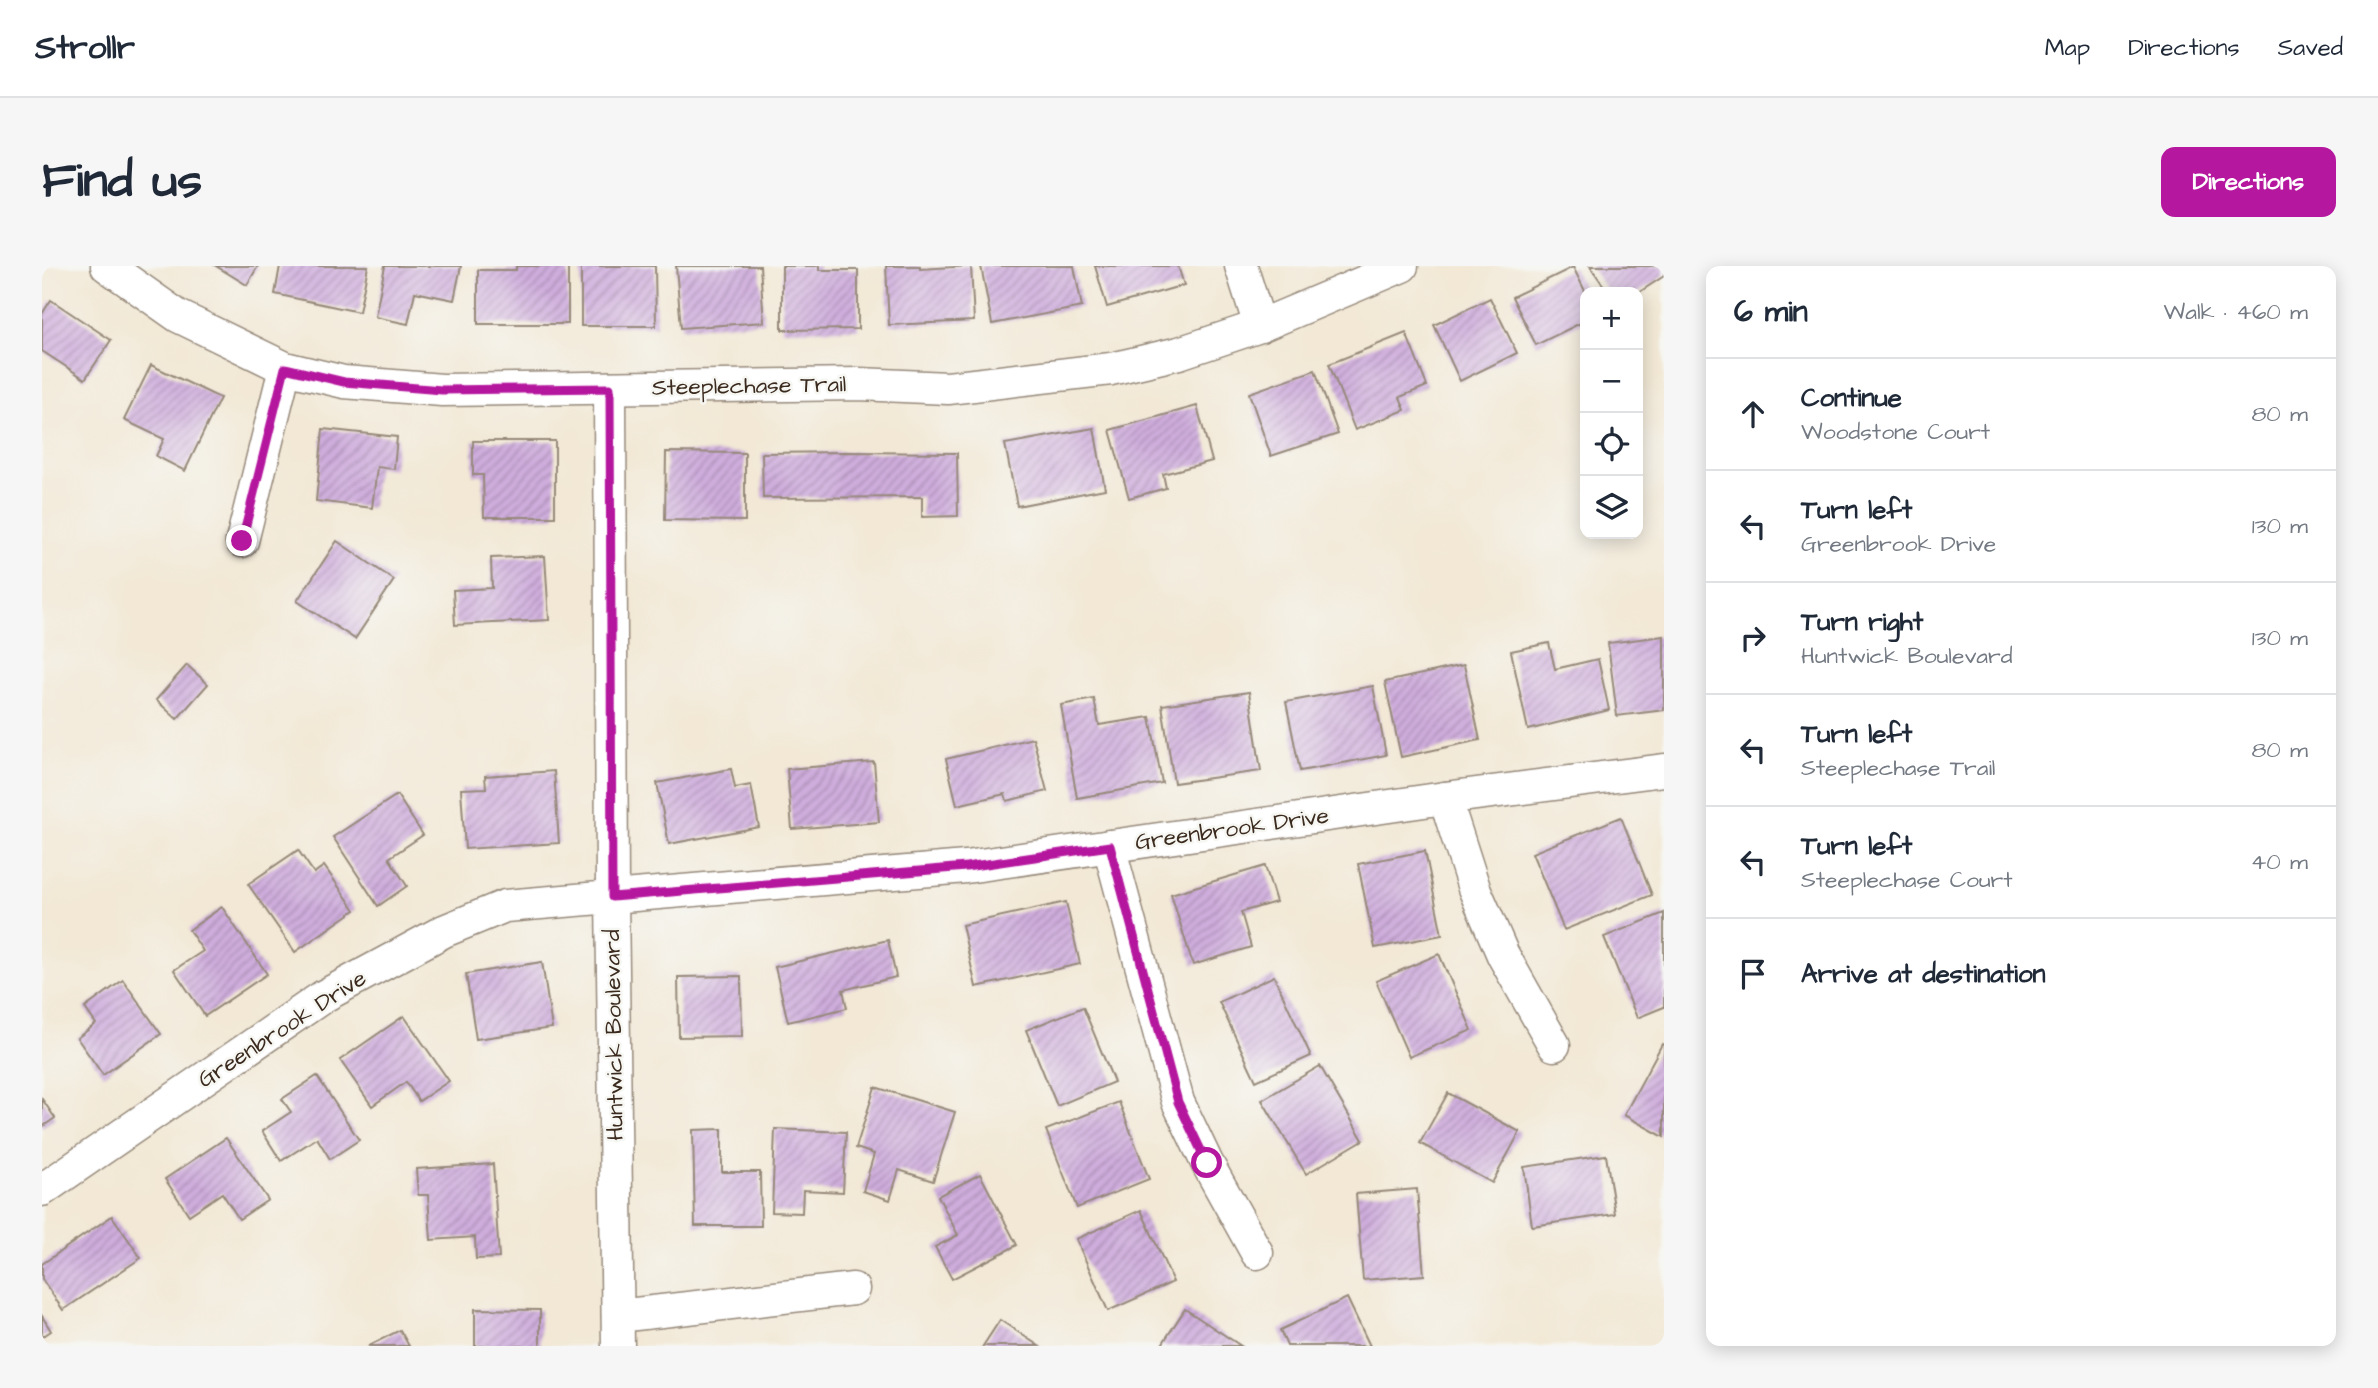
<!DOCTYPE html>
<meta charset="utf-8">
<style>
:root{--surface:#fff;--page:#f6f6f7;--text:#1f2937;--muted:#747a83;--line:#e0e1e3;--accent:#b5179e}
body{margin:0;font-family:"Architects Daughter",sans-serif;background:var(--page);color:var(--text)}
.controls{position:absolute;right:21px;top:21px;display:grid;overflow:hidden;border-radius:14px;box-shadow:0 4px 18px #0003}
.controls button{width:63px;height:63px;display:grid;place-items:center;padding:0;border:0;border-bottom:2px solid var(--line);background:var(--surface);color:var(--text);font:35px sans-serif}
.stop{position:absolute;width:21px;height:21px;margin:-16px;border:5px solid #b5179e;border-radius:50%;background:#fff}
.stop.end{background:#b5179e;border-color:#fff;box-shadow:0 2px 7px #0008}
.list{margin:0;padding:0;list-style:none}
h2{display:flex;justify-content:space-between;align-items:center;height:91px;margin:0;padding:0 28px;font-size:30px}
h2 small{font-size:23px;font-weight:400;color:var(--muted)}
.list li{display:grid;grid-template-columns:46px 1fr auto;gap:21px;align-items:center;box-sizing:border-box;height:112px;padding:0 28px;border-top:2px solid var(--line)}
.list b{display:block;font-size:26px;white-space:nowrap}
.list p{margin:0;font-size:23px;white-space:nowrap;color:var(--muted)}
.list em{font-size:23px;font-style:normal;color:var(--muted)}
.icon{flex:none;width:38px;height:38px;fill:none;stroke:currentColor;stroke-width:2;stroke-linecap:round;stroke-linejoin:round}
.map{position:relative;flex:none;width:1622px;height:1080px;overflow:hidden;border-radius:14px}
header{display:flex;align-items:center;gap:42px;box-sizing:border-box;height:98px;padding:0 35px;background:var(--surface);border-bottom:2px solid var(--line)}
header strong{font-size:33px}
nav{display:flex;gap:38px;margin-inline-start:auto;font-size:24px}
.intro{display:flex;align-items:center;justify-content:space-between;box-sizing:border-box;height:168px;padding:0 42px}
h1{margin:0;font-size:49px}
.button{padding:18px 32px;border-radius:14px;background:var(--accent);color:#fff;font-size:24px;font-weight:700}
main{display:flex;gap:42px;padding:0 42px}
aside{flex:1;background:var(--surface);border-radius:14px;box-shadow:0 4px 18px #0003}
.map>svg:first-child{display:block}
</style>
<header>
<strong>Strollr</strong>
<nav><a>Map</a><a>Directions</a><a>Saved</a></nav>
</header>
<div class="intro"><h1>Find us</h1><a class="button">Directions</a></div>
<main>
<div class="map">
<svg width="1622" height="1080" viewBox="0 0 1622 1080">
<defs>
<pattern id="building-hatch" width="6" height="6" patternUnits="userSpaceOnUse" patternTransform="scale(1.75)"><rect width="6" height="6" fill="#cfaddd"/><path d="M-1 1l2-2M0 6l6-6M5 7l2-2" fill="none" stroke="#a98db3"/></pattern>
</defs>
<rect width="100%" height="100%" fill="#f6f6f2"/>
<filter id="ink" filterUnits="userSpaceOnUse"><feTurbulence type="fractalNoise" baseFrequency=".0143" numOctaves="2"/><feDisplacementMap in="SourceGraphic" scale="14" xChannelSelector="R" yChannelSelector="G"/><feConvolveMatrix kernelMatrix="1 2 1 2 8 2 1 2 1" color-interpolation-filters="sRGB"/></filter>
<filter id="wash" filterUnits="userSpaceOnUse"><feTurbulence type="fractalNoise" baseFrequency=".00686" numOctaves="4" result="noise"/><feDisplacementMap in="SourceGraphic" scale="28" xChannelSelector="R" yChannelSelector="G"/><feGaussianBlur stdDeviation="1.57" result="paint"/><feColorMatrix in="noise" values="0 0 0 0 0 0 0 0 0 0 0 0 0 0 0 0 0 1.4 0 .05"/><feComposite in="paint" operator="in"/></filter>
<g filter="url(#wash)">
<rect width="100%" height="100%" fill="#f2e8d5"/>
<g id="blocks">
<g fill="url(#building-hatch)">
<polygon points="174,0 216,0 205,19"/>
<polygon points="238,0 326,0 317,46 233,28"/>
<polygon points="343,0 419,0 412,34 373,26 366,58 333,51"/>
<polygon points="474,0 526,0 526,58 436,58 436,4 474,4"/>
<polygon points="539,0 613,0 614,60 539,60"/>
<polygon points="634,0 718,0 722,56 639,62"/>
<polygon points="740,0 777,0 777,4 816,4 816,63 740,64"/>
<polygon points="844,0 878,0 878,3 929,0 932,55 847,59"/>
<polygon points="939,0 1032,0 1040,41 950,58"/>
<polygon points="1053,0 1136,0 1142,19 1065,41"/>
<polygon points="1548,0 1622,0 1622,10 1596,27 1566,26"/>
<polygon points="1531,1 1543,25 1543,55 1494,79 1470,31"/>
<polygon points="1448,32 1475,87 1418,115 1392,59"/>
<polygon points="9,34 69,74 43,113 0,85 0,48"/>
<polygon points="1364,67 1385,120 1358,131 1363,144 1313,164 1287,98"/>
<polygon points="109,99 178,132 143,205 114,190 122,173 82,154"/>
<polygon points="1273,104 1296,168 1229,190 1207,127"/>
<polygon points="1155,140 1170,195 1121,208 1124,222 1087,232 1068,164"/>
<polygon points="1052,162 1063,223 975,240 963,178"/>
<polygon points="281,163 355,171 352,203 335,201 330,242 274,235"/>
<polygon points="431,175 513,175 513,251 442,251 441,209 431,209"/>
<polygon points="624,186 703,187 703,255 623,254"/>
<polygon points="805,186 915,187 916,250 880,251 880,231 721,232 720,187"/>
<polygon points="295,275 352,314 313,373 255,335"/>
<polygon points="503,290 507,354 413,359 411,324 450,322 449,292"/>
<polygon points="1622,370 1622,444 1575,450 1566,377"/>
<polygon points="1507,377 1513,403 1556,393 1567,444 1486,464 1469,385"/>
<polygon points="145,399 166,418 135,453 114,434"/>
<polygon points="1422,399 1438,474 1359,491 1343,416"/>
<polygon points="1331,420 1344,489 1258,505 1244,436"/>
<polygon points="1207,426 1219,505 1132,517 1120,439"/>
<polygon points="1052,433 1057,459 1108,451 1120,517 1035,532 1019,439"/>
<polygon points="991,472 1005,525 965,535 963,528 915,539 904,493"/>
<polygon points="832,496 837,556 750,563 745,503"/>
<polygon points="689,503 693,522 709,519 717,561 627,578 615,517"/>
<polygon points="512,505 517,577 423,583 419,523 444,522 443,510"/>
<polygon points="355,529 381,569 347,592 365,620 336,640 291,571"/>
<polygon points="1579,551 1610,629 1522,664 1490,587"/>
<polygon points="256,584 272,607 282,600 313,644 253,686 206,618"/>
<polygon points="1383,585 1400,669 1333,682 1316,598"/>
<polygon points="1223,600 1234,636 1199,646 1209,681 1151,699 1129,628"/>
<polygon points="1024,636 1038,698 934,721 920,659"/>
<polygon points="180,641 225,708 163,750 132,704 161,685 147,664"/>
<polygon points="1622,647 1622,741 1595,752 1562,671"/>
<polygon points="846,674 854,711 801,724 805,742 746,756 733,701"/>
<polygon points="1397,688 1430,764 1367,791 1334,715"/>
<polygon points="500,696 510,762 434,773 424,708"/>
<polygon points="699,710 700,770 637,771 636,711"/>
<polygon points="1232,710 1269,790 1214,815 1177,736"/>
<polygon points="81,714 119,768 61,809 35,772 54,758 43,742"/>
<polygon points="1041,741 1072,816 1015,840 984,764"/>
<polygon points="362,750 407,815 377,835 364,816 330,840 298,794"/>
<polygon points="1620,778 1622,779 1622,871 1582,849"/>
<polygon points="1278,800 1321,874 1264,908 1220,834"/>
<polygon points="275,810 317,874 288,893 275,872 239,895 220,865 249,846 240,833"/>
<polygon points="833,821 913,846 891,915 857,904 848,934 821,925 832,888 814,882"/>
<polygon points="1406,827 1478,866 1450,917 1378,877"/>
<polygon points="0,833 13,852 0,861"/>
<polygon points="1077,836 1107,913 1035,942 1004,864"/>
<polygon points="680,863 680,906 718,906 719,960 653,960 651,864"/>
<polygon points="733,863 804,866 801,926 761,924 760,947 730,946"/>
<polygon points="184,872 226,934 197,953 180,927 147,949 123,913"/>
<polygon points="1564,889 1573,948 1490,960 1482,901"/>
<polygon points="451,898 457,992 434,993 433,971 389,974 386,929 376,929 374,903"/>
<polygon points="938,908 975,979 910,1013 893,981 916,969 896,930"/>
<polygon points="1375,923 1382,1009 1321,1014 1314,928"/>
<polygon points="1099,944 1131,1016 1066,1045 1034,973"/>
<polygon points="70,950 99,992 21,1044 0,1013 0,998"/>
<polygon points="1305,1032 1328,1080 1245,1080 1238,1064"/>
<polygon points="433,1043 498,1044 498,1080 433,1080"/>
<polygon points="1143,1043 1199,1080 1119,1080"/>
<polygon points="0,1050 9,1065 0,1071"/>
<polygon points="958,1054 997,1080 941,1080"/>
<polygon points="358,1064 367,1080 326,1080"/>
</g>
</g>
</g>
<g filter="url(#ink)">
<use href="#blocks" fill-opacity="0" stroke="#96897a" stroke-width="2"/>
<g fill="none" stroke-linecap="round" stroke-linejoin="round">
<defs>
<g id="minor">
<polyline points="65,0 136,50 243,102 302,116 400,124 817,118 906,122 1069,103 1137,87 1218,60 1360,0"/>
<polyline points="1199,0 1218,60"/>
<polyline points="568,122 570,631 576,1080"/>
<polyline points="200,275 243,102"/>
<polyline points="1403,532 1432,622 1461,689 1512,779"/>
<polyline points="1067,580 1136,836 1165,897 1215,987"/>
<polyline points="0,924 282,730 402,665 463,640 924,601 1403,532 1622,504"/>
<polyline points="576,1050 811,1023"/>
</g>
</defs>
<use href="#minor" stroke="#96897a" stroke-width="35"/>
<use href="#minor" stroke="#fff" stroke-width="32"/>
</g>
</g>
<g fill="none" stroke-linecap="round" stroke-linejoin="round" filter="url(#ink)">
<polyline stroke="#b5179e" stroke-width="9" points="200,275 243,102 302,116 400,124 568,122 570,631 924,601 1068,580 1136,836 1165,897"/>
</g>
<g text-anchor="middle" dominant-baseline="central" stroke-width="5" stroke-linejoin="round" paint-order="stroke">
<g font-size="23" fill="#3b2a1e" stroke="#f6f6f2">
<text transform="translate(707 120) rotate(-1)">Steeplechase Trail</text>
<text transform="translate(1190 563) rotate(-8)">Greenbrook Drive</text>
<text transform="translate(240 763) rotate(-33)">Greenbrook Drive</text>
<text transform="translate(572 769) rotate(-91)">Huntwick Boulevard</text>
</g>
</g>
</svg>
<div class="controls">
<button>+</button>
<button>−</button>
<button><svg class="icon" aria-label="locate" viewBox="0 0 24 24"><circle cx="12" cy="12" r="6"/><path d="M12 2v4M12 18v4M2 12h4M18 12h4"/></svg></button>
<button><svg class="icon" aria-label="layers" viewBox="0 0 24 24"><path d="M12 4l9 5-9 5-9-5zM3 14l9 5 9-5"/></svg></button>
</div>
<div class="stop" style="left:1165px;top:897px"></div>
<div class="stop end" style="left:200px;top:275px"></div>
</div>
<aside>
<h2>6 min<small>Walk · 460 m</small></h2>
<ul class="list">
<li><svg class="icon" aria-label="ahead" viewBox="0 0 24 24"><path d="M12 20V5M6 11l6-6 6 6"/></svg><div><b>Continue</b><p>Woodstone Court</p></div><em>80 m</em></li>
<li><svg class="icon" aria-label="left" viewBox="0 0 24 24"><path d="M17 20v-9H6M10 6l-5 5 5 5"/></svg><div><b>Turn left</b><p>Greenbrook Drive</p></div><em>130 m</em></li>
<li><svg class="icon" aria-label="right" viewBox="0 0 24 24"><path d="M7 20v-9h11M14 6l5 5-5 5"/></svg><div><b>Turn right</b><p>Huntwick Boulevard</p></div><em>130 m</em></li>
<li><svg class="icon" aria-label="left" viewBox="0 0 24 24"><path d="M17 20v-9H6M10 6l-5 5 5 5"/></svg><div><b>Turn left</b><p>Steeplechase Trail</p></div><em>80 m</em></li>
<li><svg class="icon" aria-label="left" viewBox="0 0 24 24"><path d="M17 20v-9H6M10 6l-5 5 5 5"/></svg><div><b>Turn left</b><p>Steeplechase Court</p></div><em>40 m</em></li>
<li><svg class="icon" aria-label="arrive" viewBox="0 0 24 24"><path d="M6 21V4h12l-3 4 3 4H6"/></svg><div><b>Arrive at destination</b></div></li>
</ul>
</aside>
</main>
